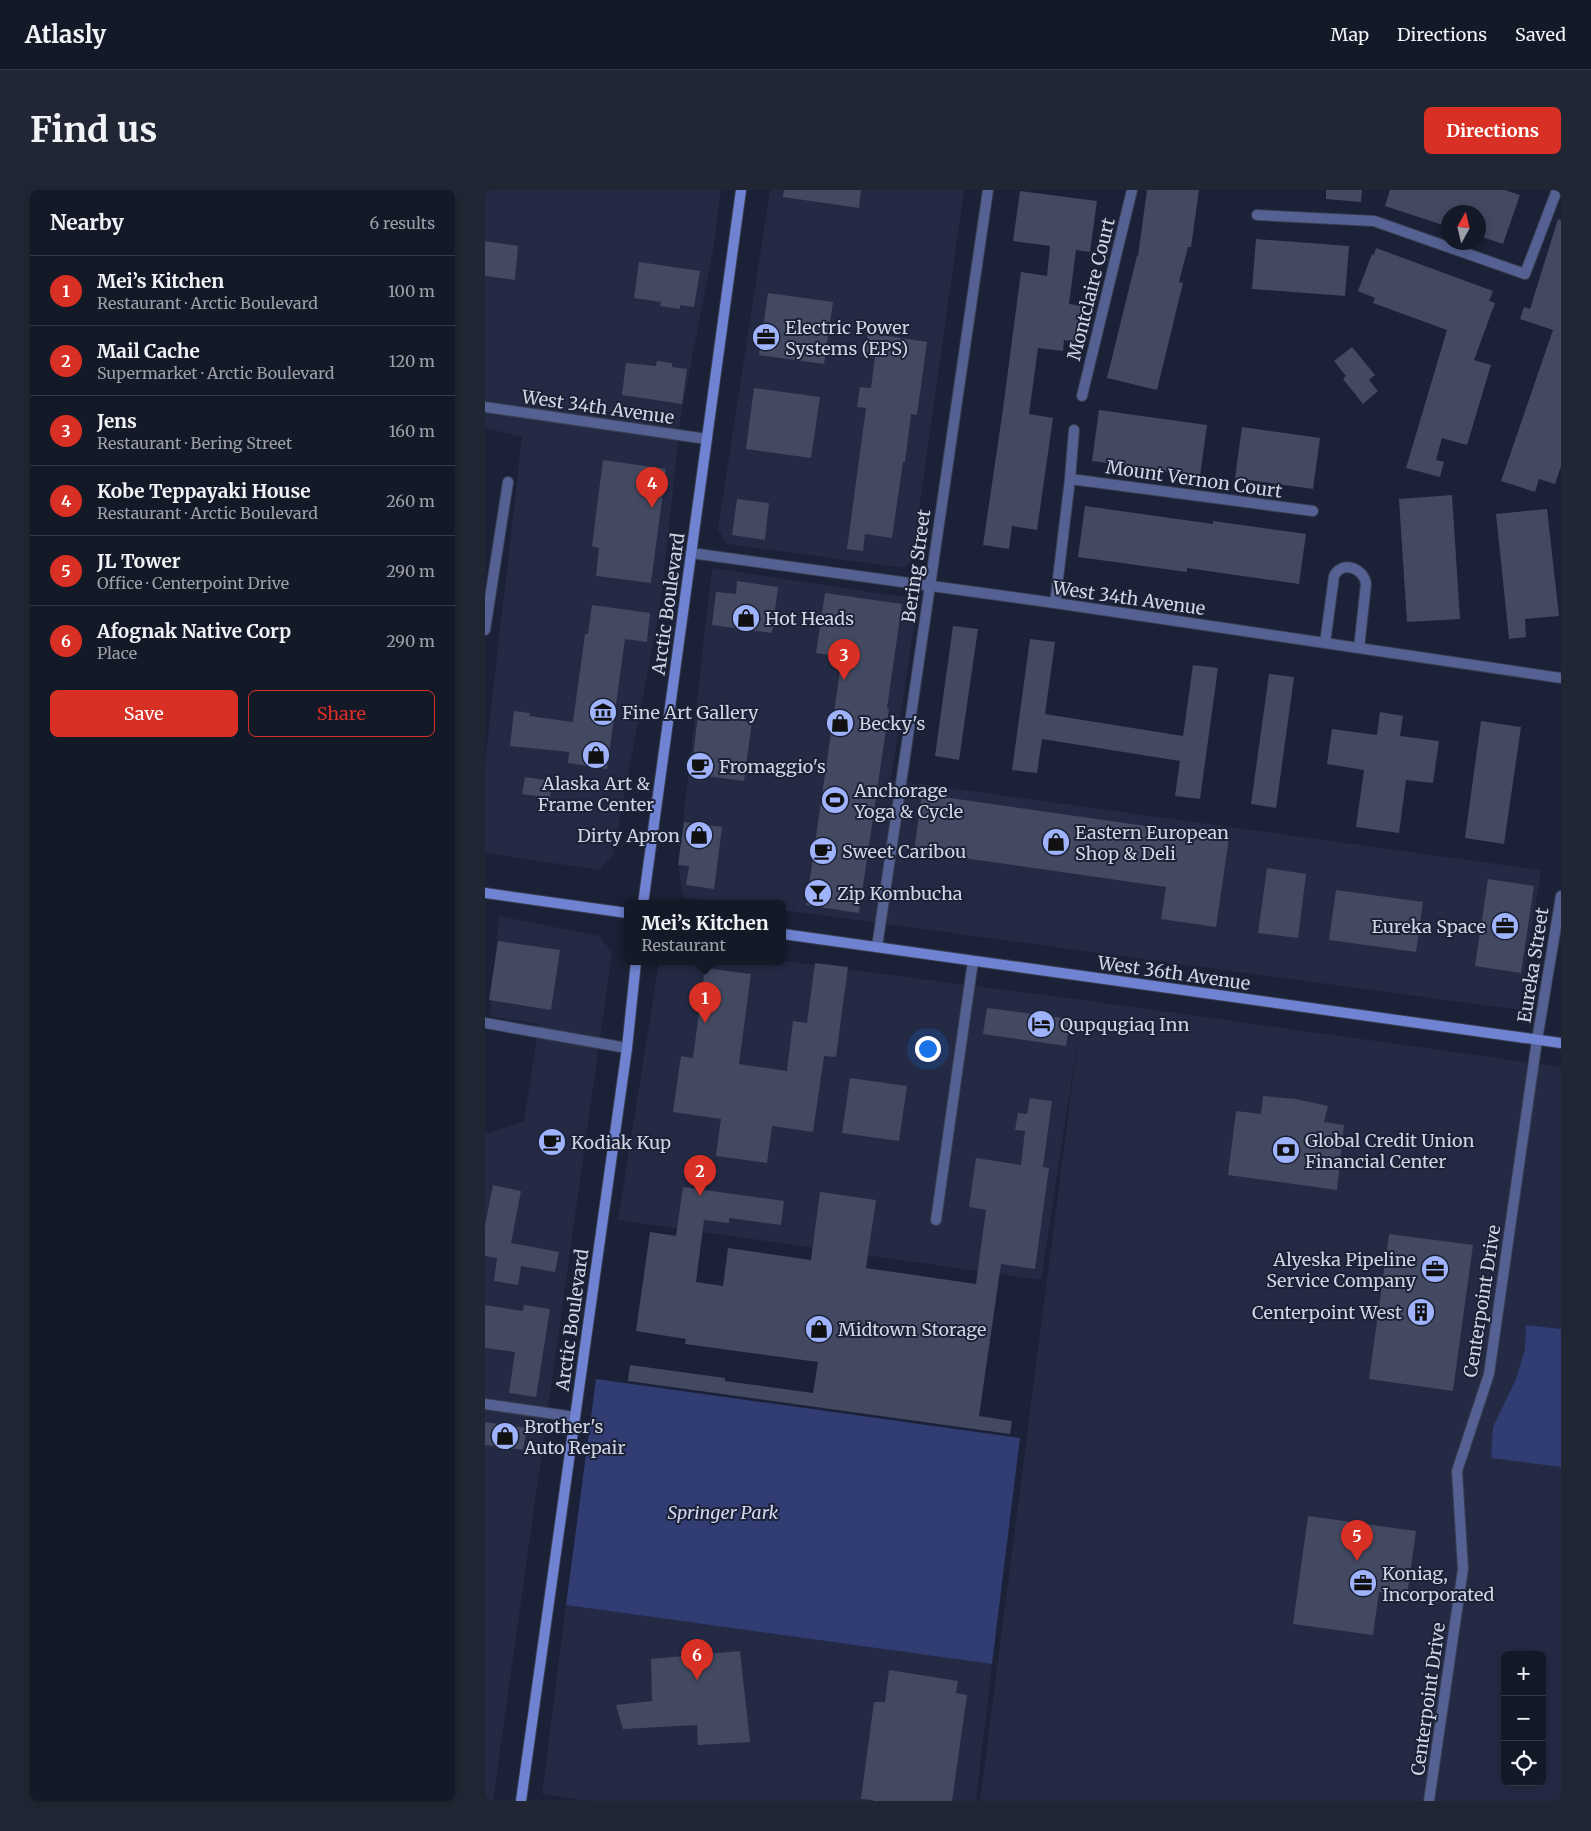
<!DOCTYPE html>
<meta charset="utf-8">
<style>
:root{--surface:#141928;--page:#212634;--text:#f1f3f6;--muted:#9da0a8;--line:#333845;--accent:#d93025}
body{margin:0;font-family:Merriweather,serif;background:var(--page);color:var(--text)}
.controls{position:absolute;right:15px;bottom:15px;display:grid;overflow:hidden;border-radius:8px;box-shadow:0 2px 12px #0003}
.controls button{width:45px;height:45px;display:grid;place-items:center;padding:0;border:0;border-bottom:1px solid var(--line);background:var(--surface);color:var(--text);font:25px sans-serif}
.compass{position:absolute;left:956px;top:15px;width:45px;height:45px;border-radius:50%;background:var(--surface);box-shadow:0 2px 12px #0003;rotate:8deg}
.you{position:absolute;left:442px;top:858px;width:18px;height:18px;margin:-12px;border:4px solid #fff;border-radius:50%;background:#1a73e8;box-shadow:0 0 0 8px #1a73e833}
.badge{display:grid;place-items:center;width:32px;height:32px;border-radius:50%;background:var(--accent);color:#fff;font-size:16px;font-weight:700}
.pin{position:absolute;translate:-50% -41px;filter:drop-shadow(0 1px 2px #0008)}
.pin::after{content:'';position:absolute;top:26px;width:18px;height:15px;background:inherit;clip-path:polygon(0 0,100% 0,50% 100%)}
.popup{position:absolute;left:139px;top:710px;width:162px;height:65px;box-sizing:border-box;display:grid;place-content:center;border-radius:8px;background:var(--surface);filter:drop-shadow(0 1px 4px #0005);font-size:16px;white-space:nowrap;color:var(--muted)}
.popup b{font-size:19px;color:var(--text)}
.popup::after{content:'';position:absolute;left:50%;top:100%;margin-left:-10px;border:10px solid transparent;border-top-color:var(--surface)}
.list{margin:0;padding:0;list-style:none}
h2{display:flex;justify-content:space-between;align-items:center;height:65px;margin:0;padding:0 20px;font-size:21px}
h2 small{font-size:16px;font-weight:400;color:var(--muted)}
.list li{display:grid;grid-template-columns:32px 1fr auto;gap:15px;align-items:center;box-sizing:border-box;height:70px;padding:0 20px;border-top:1px solid var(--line)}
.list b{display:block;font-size:19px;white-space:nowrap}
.list p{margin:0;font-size:16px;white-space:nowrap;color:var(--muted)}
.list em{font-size:16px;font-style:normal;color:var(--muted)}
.actions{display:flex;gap:10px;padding:15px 20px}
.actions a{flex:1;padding:11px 0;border:1px solid var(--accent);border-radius:8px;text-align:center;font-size:18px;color:var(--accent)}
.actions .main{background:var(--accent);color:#fff}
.icon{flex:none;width:28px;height:28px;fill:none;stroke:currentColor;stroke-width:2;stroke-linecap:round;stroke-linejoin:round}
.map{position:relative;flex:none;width:1076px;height:1611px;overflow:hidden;border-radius:8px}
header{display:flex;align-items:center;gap:30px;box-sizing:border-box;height:70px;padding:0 25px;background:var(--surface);border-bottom:1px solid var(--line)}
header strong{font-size:24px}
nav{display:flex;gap:28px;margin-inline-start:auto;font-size:18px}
.intro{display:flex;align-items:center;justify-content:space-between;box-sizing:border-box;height:120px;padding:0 30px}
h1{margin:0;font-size:35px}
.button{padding:12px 22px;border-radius:8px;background:var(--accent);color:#fff;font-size:18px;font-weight:700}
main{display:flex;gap:30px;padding:0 30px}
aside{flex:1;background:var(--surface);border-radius:8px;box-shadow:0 2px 12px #0003}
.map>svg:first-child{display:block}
</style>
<header>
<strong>Atlasly</strong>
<nav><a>Map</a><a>Directions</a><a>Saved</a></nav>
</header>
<div class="intro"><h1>Find us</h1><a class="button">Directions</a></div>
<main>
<aside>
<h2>Nearby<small>6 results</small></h2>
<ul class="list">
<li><span class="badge">1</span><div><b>Mei’s Kitchen</b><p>Restaurant · Arctic Boulevard</p></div><em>100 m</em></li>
<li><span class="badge">2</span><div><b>Mail Cache</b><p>Supermarket · Arctic Boulevard</p></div><em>120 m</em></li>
<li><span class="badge">3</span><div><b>Jens</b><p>Restaurant · Bering Street</p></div><em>160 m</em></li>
<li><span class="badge">4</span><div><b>Kobe Teppayaki House</b><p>Restaurant · Arctic Boulevard</p></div><em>260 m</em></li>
<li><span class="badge">5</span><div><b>JL Tower</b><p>Office · Centerpoint Drive</p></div><em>290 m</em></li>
<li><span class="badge">6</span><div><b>Afognak Native Corp</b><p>Place</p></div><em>290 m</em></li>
</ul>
<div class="actions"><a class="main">Save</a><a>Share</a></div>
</aside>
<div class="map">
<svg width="1076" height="1611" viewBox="0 0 1076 1611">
<rect width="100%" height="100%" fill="#1b2136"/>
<g fill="#242a44" fill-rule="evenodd">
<polygon points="0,0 236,0 228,60 196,225 176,411 128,665 114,680 0,663 0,572 37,247 0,238"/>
<polygon points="285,0 479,0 427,370 420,378 242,354 233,339"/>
<polygon points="227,378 433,409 406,590 1056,680 1034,820 298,720 298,714 253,714 198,707 193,675"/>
<polygon points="14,726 115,746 127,763 8,1611 0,1611 0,944 39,931 54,834 5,826"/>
<path d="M 298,771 L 598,810 L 1076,877 L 1076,1611 L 495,1611 L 593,848 L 556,1090 L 133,1030 L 174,772 ZM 1020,1465 L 1057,1465 L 1057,1592 L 1020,1592 Z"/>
<polygon points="81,1415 507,1474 491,1611 103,1611 57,1604"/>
</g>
<g fill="#303c72">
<polygon points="1041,1135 1076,1139 1076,1277 1006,1268 1008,1237 1031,1189 1040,1159"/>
<polygon points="111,1189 535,1248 507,1474 81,1415"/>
</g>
<g fill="#434961">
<polygon points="299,0 376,0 374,18 298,7"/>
<polygon points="662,0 714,0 706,57 703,57 694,92 698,93 672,200 622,188 652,66 653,66"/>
<polygon points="841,0 877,0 876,12 841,9"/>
<polygon points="905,0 1020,0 1035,5 1018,54 994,46 994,22 964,22 964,37 900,16"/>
<polygon points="535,1 612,11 605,62 591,60 584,114 597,116 592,152 579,150 578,161 553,158 544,224 568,228 552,340 527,336 524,359 498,355 518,219 536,82 562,86 565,56 528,51"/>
<polygon points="1073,29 1076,30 1076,276 1070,294 1054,289 1050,302 1016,291 1068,140 1035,129 1039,117 1045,119"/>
<polygon points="771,49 864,56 860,106 767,99"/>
<polygon points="0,51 33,56 30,90 0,86"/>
<polygon points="891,58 1008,101 1004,111 1010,113 989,170 1006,175 982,255 957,248 951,270 959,272 955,287 921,278 962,140 888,113 890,108 873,101 887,64 889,65"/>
<polygon points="154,72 215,81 209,117 195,115 195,119 175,116 176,112 149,108"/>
<polygon points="283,103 348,112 339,174 274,165"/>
<polygon points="383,143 442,152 432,225 426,224 420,272 418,272 407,348 380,344 378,361 362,359 381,218 372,217 375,197 386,198 390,167 380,166"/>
<polygon points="867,157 890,185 884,190 893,201 878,214 858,189 861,186 849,171"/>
<polygon points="172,171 187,173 187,177 202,179 197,214 137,205 141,173 171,176"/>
<polygon points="269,198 335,207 326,268 261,259"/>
<polygon points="614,220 722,235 715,286 607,271"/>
<polygon points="757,237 835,248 828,299 750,288"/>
<polygon points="118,270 181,279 166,393 111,386 114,358 107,356"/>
<polygon points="967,305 975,429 922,432 914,309"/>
<polygon points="252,309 284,313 280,350 247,345"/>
<polygon points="600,316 728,334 728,331 821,344 814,394 702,378 702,382 593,367"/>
<polygon points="1062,319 1074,426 1040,429 1041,447 1024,449 1011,324"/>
<polygon points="252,391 293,397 287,443 227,435 231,402 251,404"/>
<polygon points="340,403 417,414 402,518 404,519 374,723 321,715 357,467 331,463"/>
<polygon points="107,415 165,423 162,452 140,449 122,579 83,573 84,562 25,556 29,521 45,523 44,526 88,532 100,444 103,444"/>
<polygon points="468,436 493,439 474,570 450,566"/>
<polygon points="545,449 570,452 560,524 698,546 708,475 733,478 715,609 690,606 695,571 557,549 552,583 527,580"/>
<polygon points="784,484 809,487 791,618 766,614"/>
<polygon points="895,522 918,526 915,546 954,551 948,593 921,590 914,643 871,637 879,580 842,574 847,539 892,545"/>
<polygon points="213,525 267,532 259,591 206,584"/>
<polygon points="996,531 1036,537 1019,654 980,648"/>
<polygon points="40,587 67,591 65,608 37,604"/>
<polygon points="437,604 744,648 731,737 676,729 681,697 429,661"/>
<polygon points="199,632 237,637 229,699 201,695 204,676 193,675"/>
<polygon points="782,678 821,684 813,748 773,743"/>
<polygon points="1003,689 1049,696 1036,783 990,776"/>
<polygon points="851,700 938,712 931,762 844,750"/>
<polygon points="13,751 75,760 66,820 4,810"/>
<polygon points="330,773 363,777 351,867 339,866 328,942 287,936 282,973 231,966 236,929 188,922 196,866 208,868 220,778 266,784 254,874 302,881 308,831 322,833"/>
<polygon points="502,818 585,829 581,856 498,844"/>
<polygon points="365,888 422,896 414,951 357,943"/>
<polygon points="778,906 811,909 843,916 839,932 859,935 852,1000 743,985 751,921 776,924"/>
<polygon points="545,908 567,911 558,977 564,978 550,1079 516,1074 494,1226 527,1231 525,1244 143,1191 145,1175 240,1188 240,1191 328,1203 333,1172 200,1154 201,1149 151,1141 165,1042 191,1046 198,997 299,1011 296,1035 244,1028 244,1033 219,1030 211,1092 238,1096 243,1058 326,1070 335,1002 391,1010 381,1078 491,1094 501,1020 484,1017 491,968 536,975 540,941 530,940 533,923 542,924"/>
<polygon points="8,995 36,1001 26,1053 74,1062 70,1082 36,1076 33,1095 9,1091 12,1068 0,1066 0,1035"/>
<polygon points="904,1044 988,1055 968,1201 884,1189"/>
<polygon points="0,1115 38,1121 39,1115 65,1119 51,1207 24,1203 30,1162 0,1158"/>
<polygon points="0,1232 42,1238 38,1260 0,1255"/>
<polygon points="823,1326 931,1341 922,1406 894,1402 888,1445 808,1434"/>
<polygon points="255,1461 265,1552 213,1555 212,1535 138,1539 131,1515 167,1511 166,1469"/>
<polygon points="404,1480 473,1491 471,1503 482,1505 467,1611 388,1611 388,1610 376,1609 389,1512 400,1512"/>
</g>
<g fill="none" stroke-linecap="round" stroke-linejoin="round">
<defs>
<g id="street">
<polyline points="772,25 889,31 1040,84 1072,0"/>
<polyline points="597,206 647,0"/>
<polyline points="0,217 222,249"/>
<polyline points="585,289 828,321"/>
<polyline points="206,363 570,413 1076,488"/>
<polyline points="570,413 585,289 589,240"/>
<polyline points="0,440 23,292"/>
<path d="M 840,453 L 849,386 C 857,370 879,378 881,394 L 874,458"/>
<polyline points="392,757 503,0"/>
<polyline points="0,833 142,858"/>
<polyline points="451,1030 488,771"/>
<polyline points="0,1214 90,1227"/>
<polyline points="944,1611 978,1379 972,1281 1004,1184 1052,850 1076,706"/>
</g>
<g id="secondary">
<polyline points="0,703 142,723"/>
<polyline points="158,714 256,0"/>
<polyline points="298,744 1076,853"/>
<polyline points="36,1611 142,858 151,772"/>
</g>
</defs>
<use href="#street" stroke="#383e52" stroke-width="12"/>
<use href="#secondary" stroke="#383e52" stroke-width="12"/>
<use href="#street" stroke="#546192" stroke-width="10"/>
<use href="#secondary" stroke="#7083d3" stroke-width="10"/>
</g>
<defs>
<symbol id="office-disc" viewBox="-11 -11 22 22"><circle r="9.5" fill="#9fb3fd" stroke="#1b2136"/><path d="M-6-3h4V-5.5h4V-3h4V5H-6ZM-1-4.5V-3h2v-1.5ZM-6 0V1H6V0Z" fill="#111"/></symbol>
<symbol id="shop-disc" viewBox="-11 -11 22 22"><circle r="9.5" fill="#9fb3fd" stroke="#1b2136"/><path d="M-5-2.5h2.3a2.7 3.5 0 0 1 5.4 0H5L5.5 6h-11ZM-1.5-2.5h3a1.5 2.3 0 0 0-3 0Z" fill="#111"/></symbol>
<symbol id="museum-disc" viewBox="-11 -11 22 22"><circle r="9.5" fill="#9fb3fd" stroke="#1b2136"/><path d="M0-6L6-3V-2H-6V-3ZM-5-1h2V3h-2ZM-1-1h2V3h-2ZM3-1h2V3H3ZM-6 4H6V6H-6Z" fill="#111"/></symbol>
<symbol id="cafe-disc" viewBox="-11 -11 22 22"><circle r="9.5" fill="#9fb3fd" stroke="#1b2136"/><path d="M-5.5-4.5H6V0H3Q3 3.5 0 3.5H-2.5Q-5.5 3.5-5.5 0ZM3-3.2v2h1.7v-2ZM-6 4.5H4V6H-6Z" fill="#111"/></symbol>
<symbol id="stadium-disc" viewBox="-11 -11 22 22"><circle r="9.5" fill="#9fb3fd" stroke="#1b2136"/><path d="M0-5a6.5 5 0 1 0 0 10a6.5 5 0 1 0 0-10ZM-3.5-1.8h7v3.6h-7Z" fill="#111"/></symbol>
<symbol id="bar-disc" viewBox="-11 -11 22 22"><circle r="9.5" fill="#9fb3fd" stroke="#1b2136"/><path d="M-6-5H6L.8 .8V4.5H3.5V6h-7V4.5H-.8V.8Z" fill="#111"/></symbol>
<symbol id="hotel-disc" viewBox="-11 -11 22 22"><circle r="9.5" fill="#9fb3fd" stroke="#1b2136"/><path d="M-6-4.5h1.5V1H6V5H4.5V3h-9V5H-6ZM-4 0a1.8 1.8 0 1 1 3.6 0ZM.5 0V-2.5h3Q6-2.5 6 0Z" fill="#111"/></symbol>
<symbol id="bank-disc" viewBox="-11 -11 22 22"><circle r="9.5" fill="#9fb3fd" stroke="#1b2136"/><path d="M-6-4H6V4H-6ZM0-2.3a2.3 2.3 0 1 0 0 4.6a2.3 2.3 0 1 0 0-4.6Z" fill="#111"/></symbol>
<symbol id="building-disc" viewBox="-11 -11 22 22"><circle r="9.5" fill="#9fb3fd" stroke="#1b2136"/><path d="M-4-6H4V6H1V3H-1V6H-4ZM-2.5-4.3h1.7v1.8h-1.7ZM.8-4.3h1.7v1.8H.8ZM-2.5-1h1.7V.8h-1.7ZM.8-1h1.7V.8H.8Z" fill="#111"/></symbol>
</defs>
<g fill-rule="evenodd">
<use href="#office-disc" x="265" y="131" width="32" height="32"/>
<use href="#shop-disc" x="245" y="412" width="32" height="32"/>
<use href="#museum-disc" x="102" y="506" width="32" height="32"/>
<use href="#shop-disc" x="339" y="517" width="32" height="32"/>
<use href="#shop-disc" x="95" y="549" width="32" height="32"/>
<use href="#cafe-disc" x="199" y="560" width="32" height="32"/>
<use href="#stadium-disc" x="334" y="594" width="32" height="32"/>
<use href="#shop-disc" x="198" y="629" width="32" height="32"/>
<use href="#shop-disc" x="555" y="636" width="32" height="32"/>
<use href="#cafe-disc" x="322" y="645" width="32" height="32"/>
<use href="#bar-disc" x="317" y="687" width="32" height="32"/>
<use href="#office-disc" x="1004" y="720" width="32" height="32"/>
<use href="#hotel-disc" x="540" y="818" width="32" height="32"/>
<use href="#cafe-disc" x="51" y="936" width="32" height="32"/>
<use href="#bank-disc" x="785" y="944" width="32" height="32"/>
<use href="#office-disc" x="934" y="1063" width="32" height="32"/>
<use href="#building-disc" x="920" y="1106" width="32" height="32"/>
<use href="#shop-disc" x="318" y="1123" width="32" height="32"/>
<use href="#shop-disc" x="4" y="1230" width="32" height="32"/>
<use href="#office-disc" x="862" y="1377" width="32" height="32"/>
</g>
<g text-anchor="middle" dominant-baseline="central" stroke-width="4" stroke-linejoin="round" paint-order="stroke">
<g font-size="18" fill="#d0d5e3" stroke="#1b2136">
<text transform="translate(606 99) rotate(-76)">Montclaire Court</text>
<text transform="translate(113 217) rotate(8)">West 34th Avenue</text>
<text transform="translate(709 289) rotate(8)">Mount Vernon Court</text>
<text transform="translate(431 376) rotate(-82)">Bering Street</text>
<text transform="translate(644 408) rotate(8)">West 34th Avenue</text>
<text transform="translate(183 414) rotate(-82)">Arctic Boulevard</text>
<text transform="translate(1048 775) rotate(-81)">Eureka Street</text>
<text transform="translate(689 783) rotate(8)">West 36th Avenue</text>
<text transform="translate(997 1111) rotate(-81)">Centerpoint Drive</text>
<text transform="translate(87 1130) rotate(-82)">Arctic Boulevard</text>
<text transform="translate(943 1509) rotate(-82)">Centerpoint Drive</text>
</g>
<g font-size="18" fill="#d0d5e3" stroke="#1b2136" text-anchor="start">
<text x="300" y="137">Electric Power<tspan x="300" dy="21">Systems (EPS)</tspan></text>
<text x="280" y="428">Hot Heads</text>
<text x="137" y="522">Fine Art Gallery</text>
<text x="374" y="533">Becky's</text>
<text x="234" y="576">Fromaggio's</text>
<text x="111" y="593" text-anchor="middle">Alaska Art &amp;<tspan x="111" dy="21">Frame Center</tspan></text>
<text x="369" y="600">Anchorage<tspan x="369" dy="21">Yoga &amp; Cycle</tspan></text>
<text x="590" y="642">Eastern European<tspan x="590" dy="21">Shop &amp; Deli</tspan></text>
<text x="195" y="645" text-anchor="end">Dirty Apron</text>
<text x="357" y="661">Sweet Caribou</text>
<text x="352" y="703">Zip Kombucha</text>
<text x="1001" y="736" text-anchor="end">Eureka Space</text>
<text x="575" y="834">Qupqugiaq Inn</text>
<text x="820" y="950">Global Credit Union<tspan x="820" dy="21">Financial Center</tspan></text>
<text x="86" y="952">Kodiak Kup</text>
<text x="931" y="1069" text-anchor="end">Alyeska Pipeline<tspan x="931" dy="21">Service Company</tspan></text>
<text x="917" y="1122" text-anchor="end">Centerpoint West</text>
<text x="353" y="1139">Midtown Storage</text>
<text x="39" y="1236">Brother's<tspan x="39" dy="21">Auto Repair</tspan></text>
<text x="897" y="1383">Koniag,<tspan x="897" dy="21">Incorporated</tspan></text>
</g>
<g font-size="18" font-style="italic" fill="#d2d9ee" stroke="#1b2136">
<text x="238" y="1322">Springer Park</text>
</g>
</g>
</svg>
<div class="controls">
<button>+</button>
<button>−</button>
<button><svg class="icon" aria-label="locate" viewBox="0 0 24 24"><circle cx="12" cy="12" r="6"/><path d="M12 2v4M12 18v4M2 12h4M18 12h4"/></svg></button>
</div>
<svg class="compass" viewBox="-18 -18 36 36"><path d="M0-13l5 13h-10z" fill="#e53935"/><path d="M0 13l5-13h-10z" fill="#9da0a8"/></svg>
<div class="you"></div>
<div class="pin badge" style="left:220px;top:833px">1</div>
<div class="popup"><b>Mei’s Kitchen</b>Restaurant</div>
<div class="pin badge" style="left:215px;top:1006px">2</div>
<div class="pin badge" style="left:359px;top:490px">3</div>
<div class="pin badge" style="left:167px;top:318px">4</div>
<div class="pin badge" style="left:872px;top:1371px">5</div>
<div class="pin badge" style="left:212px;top:1490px">6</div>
</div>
</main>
